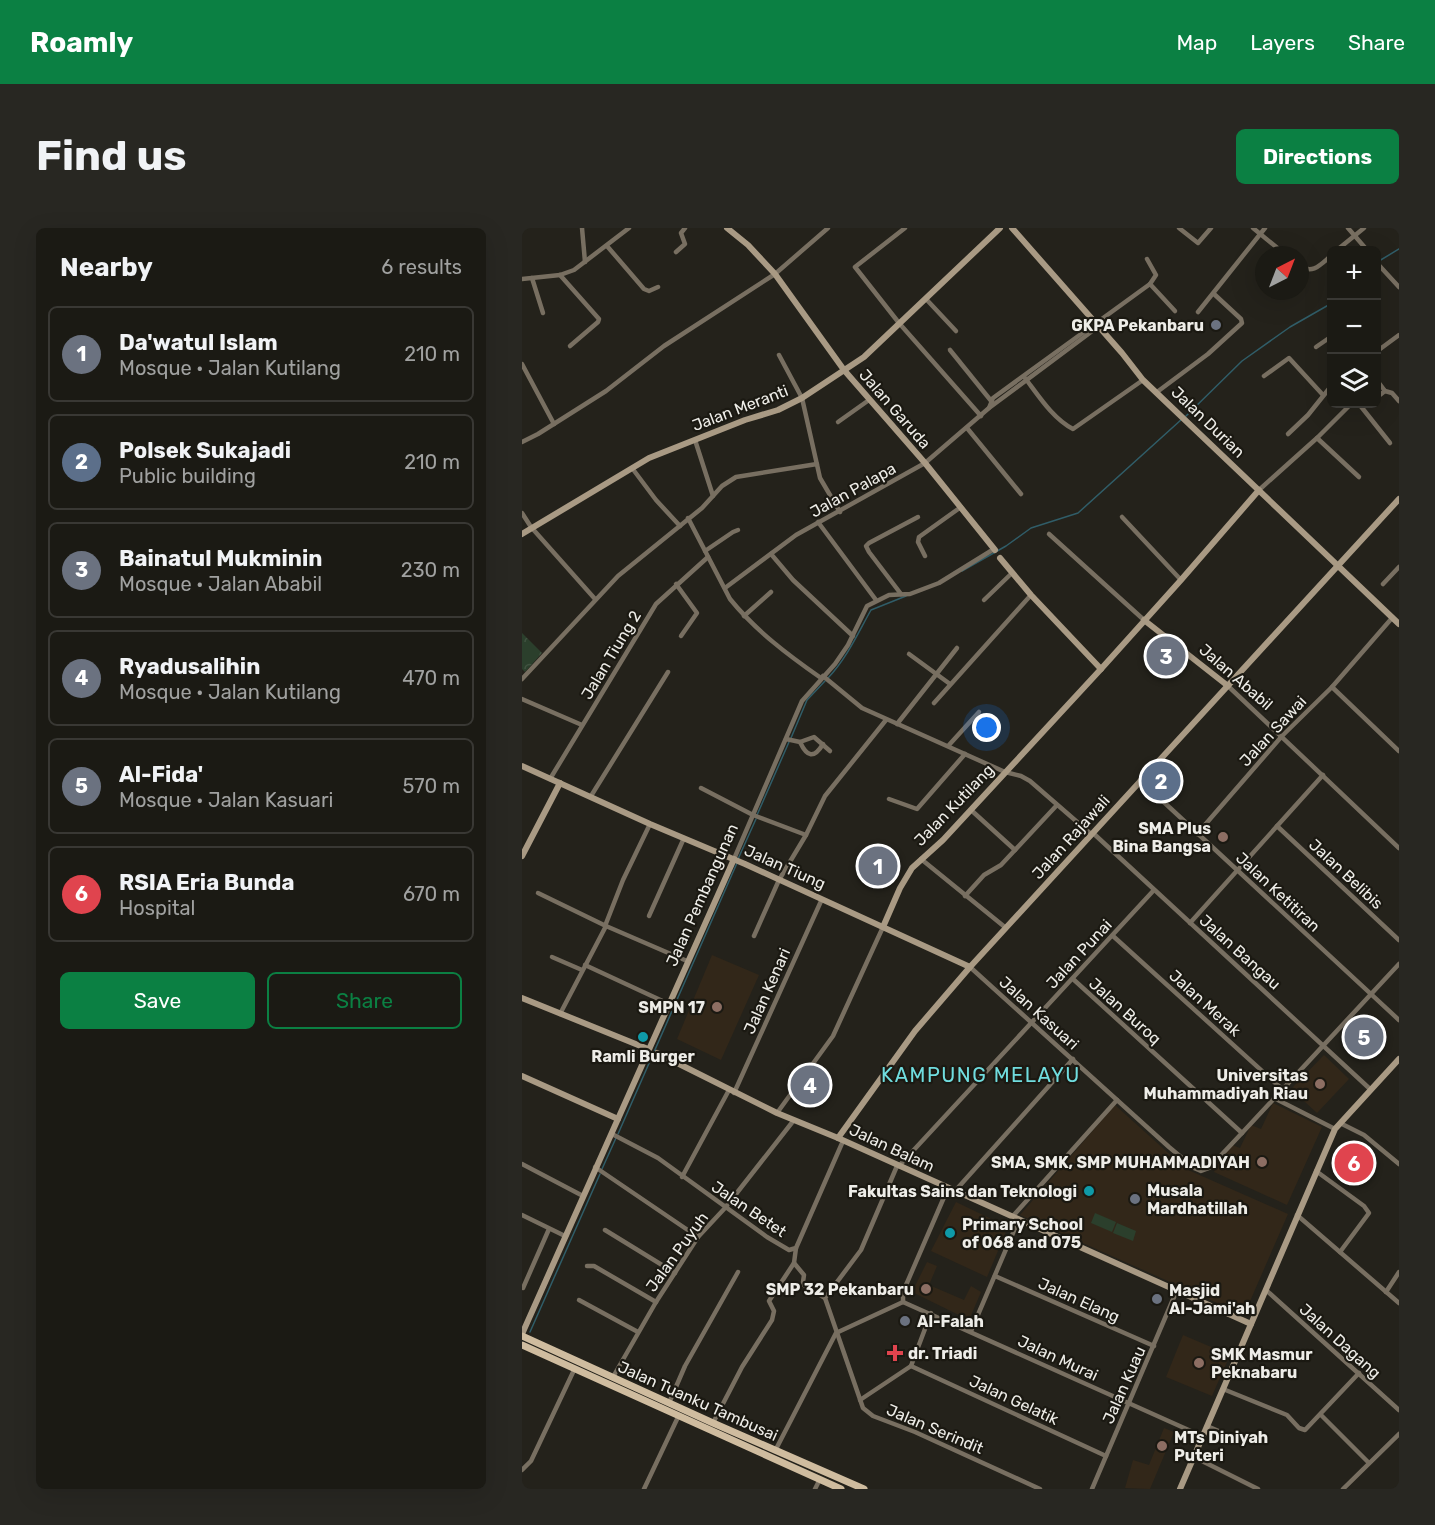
<!DOCTYPE html>
<meta charset="utf-8">
<style>
:root{--surface:#1b1a14;--page:#282722;--text:#f1f3f6;--muted:#a0a1a0;--line:#393834;--accent:#0b8043}
body{margin:0;font-family:Rubik,sans-serif;background:var(--page);color:var(--text)}
.controls{position:absolute;right:18px;top:18px;display:grid;overflow:hidden;border-radius:9px;box-shadow:0 6px 24px #0002}
.controls button{width:54px;height:54px;display:grid;place-items:center;padding:0;border:0;border-bottom:2px solid var(--line);background:var(--surface);color:var(--text);font:30px sans-serif}
.compass{position:absolute;left:733px;top:18px;width:54px;height:54px;border-radius:50%;background:var(--surface);box-shadow:0 6px 24px #0002;rotate:42deg}
.you{position:absolute;left:465px;top:500px;width:21px;height:21px;margin:-15px;border:4px solid #fff;border-radius:50%;background:#1a73e8;box-shadow:0 0 0 9px #1a73e833}
.badge{display:grid;place-items:center;width:39px;height:39px;border-radius:50%;background:var(--accent);color:#fff;font-size:20px;font-weight:700}
.pin{position:absolute;translate:-50% -50%;border:3px solid #fff;box-shadow:0 2px 6px #0006}
.list{margin:0;padding:0;list-style:none}
h2{display:flex;justify-content:space-between;align-items:center;height:78px;margin:0;padding:0 24px;font-size:26px}
h2 small{font-size:20px;font-weight:400;color:var(--muted)}
.list li{display:grid;grid-template-columns:39px 1fr auto;gap:18px;align-items:center;box-sizing:border-box;height:96px;margin:0 12px 12px;padding:0 12px;border:2px solid var(--line);border-radius:9px}
.list b{display:block;font-size:22px;white-space:nowrap}
.list p{margin:0;font-size:20px;white-space:nowrap;color:var(--muted)}
.list em{font-size:20px;font-style:normal;color:var(--muted)}
.actions{display:flex;gap:12px;padding:18px 24px}
.actions a{flex:1;padding:14px 0;border:2px solid var(--accent);border-radius:9px;text-align:center;font-size:21px;color:var(--accent)}
.actions .main{background:var(--accent);color:#fff}
.icon{flex:none;width:33px;height:33px;fill:none;stroke:currentColor;stroke-width:2;stroke-linecap:round;stroke-linejoin:round}
.map{position:relative;flex:none;width:877px;height:1261px;overflow:hidden;border-radius:9px}
header{display:flex;align-items:center;gap:36px;box-sizing:border-box;height:84px;padding:0 30px;background:var(--accent);color:#fff}
header strong{font-size:28px}
nav{display:flex;gap:33px;margin-inline-start:auto;font-size:21px}
.intro{display:flex;align-items:center;justify-content:space-between;box-sizing:border-box;height:144px;padding:0 36px}
h1{margin:0;font-size:42px}
.button{padding:15px 27px;border-radius:9px;background:var(--accent);color:#fff;font-size:21px;font-weight:700}
main{display:flex;gap:36px;padding:0 36px}
aside{flex:1;background:var(--surface);border-radius:9px;box-shadow:0 6px 24px #0002}
.map>svg:first-child{display:block}
</style>
<header>
<strong>Roamly</strong>
<nav><a>Map</a><a>Layers</a><a>Share</a></nav>
</header>
<div class="intro"><h1>Find us</h1><a class="button">Directions</a></div>
<main>
<aside>
<h2>Nearby<small>6 results</small></h2>
<ul class="list">
<li><span class="badge" style="background:#6b7280">1</span><div><b>Da'watul Islam</b><p>Mosque · Jalan Kutilang</p></div><em>210 m</em></li>
<li><span class="badge" style="background:#5c6f8a">2</span><div><b>Polsek Sukajadi</b><p>Public building</p></div><em>210 m</em></li>
<li><span class="badge" style="background:#6b7280">3</span><div><b>Bainatul Mukminin</b><p>Mosque · Jalan Ababil</p></div><em>230 m</em></li>
<li><span class="badge" style="background:#6b7280">4</span><div><b>Ryadusalihin</b><p>Mosque · Jalan Kutilang</p></div><em>470 m</em></li>
<li><span class="badge" style="background:#6b7280">5</span><div><b>Al-Fida'</b><p>Mosque · Jalan Kasuari</p></div><em>570 m</em></li>
<li><span class="badge" style="background:#e0444e">6</span><div><b>RSIA Eria Bunda</b><p>Hospital</p></div><em>670 m</em></li>
</ul>
<div class="actions"><a class="main">Save</a><a>Share</a></div>
</aside>
<div class="map">
<svg width="877" height="1261" viewBox="0 0 877 1261">
<defs>
<pattern id="forest-crowns" width="20" height="18" patternUnits="userSpaceOnUse" patternTransform="scale(1.5)"><rect width="20" height="18" fill="#2b3f2c"/><path d="M2 6a3 3 0 1 1 6 0M12 15a3 3 0 1 1 6 0" fill="none" stroke="#405240"/></pattern>
</defs>
<rect width="100%" height="100%" fill="#24221b"/>
<g fill="#322719">
<polygon points="190,727 237,747 199,832 155,811"/>
<polygon points="802,827 827,851 795,885 769,861"/>
<polygon points="751,875 800,899 765,977 692,944 701,924 710,917 718,920 729,897 739,901"/>
<polygon points="593,877 664,941 766,986 722,1087 498,987"/>
<polygon points="434,974 486,999 465,1049 409,1023"/>
<polygon points="405,1034 415,1038 407,1057 442,1072 449,1058 459,1064 447,1092 390,1064"/>
<polygon points="661,1107 708,1127 690,1168 644,1149"/>
<polygon points="642,1200 652,1204 628,1261 603,1260 611,1232 627,1237"/>
</g>
<polygon fill="url(#forest-crowns)" points="0,405 20,425 3,444 0,441"/>
<g fill="#2b3f2c">
<polygon points="573,985 594,994 590,1004 569,995"/>
<polygon points="595,995 614,1003 611,1013 591,1005"/>
</g>
<g fill="none" stroke-linecap="round" stroke-linejoin="round">
<g stroke="#305d68" stroke-width="1.5">
<polyline points="857,33 877,21"/>
<polyline points="664,188 720,133 768,99 810,75"/>
<polyline points="440,343 484,318 509,300 556,285 660,191"/>
<path d="M 306,450 C 325,430 336,405 349,382 L 384,368"/>
<polyline points="269,510 285,472 303,453"/>
<polyline points="235,587 267,514"/>
<polyline points="216,631 234,591"/>
<polyline points="96,906 215,635"/>
<polyline points="80,941 94,910"/>
<polyline points="8,1104 78,946"/>
</g>
<g stroke="#786f61" stroke-width="4.5">
<polyline points="60,0 63,34"/>
<polyline points="383,0 333,39 377,95 459,188"/>
<polyline points="657,0 676,15 689,0"/>
<polyline points="731,0 764,27"/>
<polyline points="826,0 845,22"/>
<polyline points="85,18 122,61 127,63 136,59"/>
<polyline points="815,22 842,0"/>
<polyline points="154,24 163,16 159,5 163,0"/>
<polyline points="854,34 877,59"/>
<path d="M 778,38 C 791,47 799,36 810,27"/>
<polyline points="38,47 77,91 76,94 48,118"/>
<polyline points="10,50 21,85"/>
<polyline points="0,51 38,47 52,42 107,0"/>
<polyline points="628,56 653,83"/>
<polyline points="404,71 434,103"/>
<polyline points="676,84 743,0"/>
<polyline points="794,119 810,108"/>
<polyline points="428,122 470,174"/>
<polyline points="854,124 877,107"/>
<polyline points="257,127 280,170 298,250 318,284"/>
<polyline points="0,136 32,196"/>
<polyline points="742,148 767,130 801,167"/>
<path d="M 503,150 C 516,167 531,191 551,201 L 621,152"/>
<polyline points="854,151 863,163 854,170"/>
<polyline points="863,163 870,165 877,173"/>
<polyline points="635,164 686,126 720,95 719,91 692,66"/>
<polyline points="837,176 868,215"/>
<polyline points="467,180 471,170 628,56 634,47 625,31"/>
<polyline points="316,194 347,172"/>
<polyline points="445,200 499,266"/>
<polyline points="766,206 786,187 810,157"/>
<polyline points="795,210 837,249"/>
<polyline points="173,212 191,268"/>
<polyline points="0,214 16,206 84,163 142,118 253,46 306,0"/>
<polyline points="110,240 134,272 158,298"/>
<polyline points="737,262 795,210 829,176"/>
<polyline points="0,285 9,299 73,371"/>
<polyline points="600,289 659,352"/>
<path d="M 166,290 L 208,371 C 234,403 266,427 299,450"/>
<polyline points="296,294 354,372"/>
<polyline points="527,306 622,392"/>
<polyline points="183,323 211,304 216,302"/>
<polyline points="249,326 271,352 331,408"/>
<polyline points="403,328 396,314 397,309 439,279"/>
<polyline points="154,356 175,385 159,408"/>
<polyline points="861,356 877,339"/>
<polyline points="203,360 274,307 403,235 467,180 573,101 575,96"/>
<polyline points="379,366 347,324 344,318 347,315 396,289"/>
<polyline points="462,372 490,345"/>
<polyline points="222,388 249,364"/>
<polyline points="387,426 428,456"/>
<polyline points="301,448 340,480 483,544 499,548 508,553 569,606"/>
<polyline points="0,451 96,348 180,280 200,258 214,249 295,236"/>
<polyline points="706,458 877,620"/>
<polyline points="810,459 877,523"/>
<polyline points="0,471 60,497"/>
<polyline points="412,475 509,367"/>
<polyline points="375,496 435,420"/>
<polyline points="264,511 278,514 292,509 308,523"/>
<path d="M 278,514 C 285,529 292,531 301,516"/>
<polyline points="427,517 457,484"/>
<polyline points="28,551 134,376 186,329"/>
<polyline points="618,552 877,792"/>
<polyline points="179,560 231,587 284,607"/>
<polyline points="69,568 146,444"/>
<polyline points="367,571 395,581 443,526"/>
<polyline points="449,582 493,622"/>
<polyline points="755,598 877,712"/>
<polyline points="571,605 848,861"/>
<polyline points="675,606 760,508 810,459 870,390"/>
<polyline points="212,631 280,473 313,436 326,417 345,378 367,367 388,366 417,355 472,321"/>
<polyline points="399,631 484,700"/>
<polyline points="16,665 84,698 165,733"/>
<polyline points="443,668 462,647 479,637 535,577"/>
<polyline points="127,688 162,610"/>
<polyline points="668,695 801,547"/>
<polyline points="83,698 101,652 128,596"/>
<polyline points="232,708 257,652 284,607 303,568 364,492"/>
<polyline points="591,708 760,861"/>
<polyline points="30,729 60,742"/>
<polyline points="63,737 147,776"/>
<polyline points="448,739 647,919 672,940 679,943 687,940 720,905 877,736"/>
<polyline points="551,751 720,905"/>
<polyline points="38,786 84,698"/>
<polyline points="212,865 300,671"/>
<polyline points="752,870 813,901"/>
<polyline points="255,885 311,808 361,699"/>
<polyline points="818,895 842,907 877,936"/>
<polyline points="90,906 136,930 245,1009 267,1022 274,1020 321,913"/>
<polyline points="0,936 61,968"/>
<polyline points="375,938 339,1022 303,1070 341,1180 351,1188 393,1204 518,1261"/>
<polyline points="377,938 632,662"/>
<polyline points="73,939 176,1009"/>
<polyline points="794,943 842,978 847,985 818,1024"/>
<polyline points="160,949 207,862"/>
<polyline points="433,963 551,831"/>
<polyline points="0,987 43,1008"/>
<polyline points="775,987 877,1075"/>
<polyline points="491,988 595,872"/>
<polyline points="83,1002 153,1045"/>
<polyline points="274,1020 272,1035 282,1047 281,1054 282,1057 303,1070"/>
<polyline points="65,1038 72,1038 134,1074"/>
<polyline points="473,1048 632,1118"/>
<polyline points="1,1060 27,1001"/>
<polyline points="744,1062 877,1182"/>
<polyline points="864,1064 877,1044"/>
<polyline points="57,1072 116,1104"/>
<polyline points="381,1074 680,1208"/>
<polyline points="381,1074 381,1064 426,960"/>
<polyline points="449,1103 497,991"/>
<polyline points="389,1138 584,1228"/>
<polyline points="91,1149 134,1074 176,1009 203,980 272,892"/>
<polyline points="701,1161 765,1187 777,1200 783,1202 837,1145"/>
<polyline points="338,1172 389,1138 409,1085"/>
<polyline points="147,1175 163,1138 216,1044"/>
<polyline points="799,1187 847,1235"/>
<polyline points="191,1195 220,1139 250,1092 252,1083 247,1073 272,1035"/>
<polyline points="685,1198 722,1214"/>
<polyline points="253,1223 314,1105 381,1074"/>
<polyline points="672,1229 736,1261"/>
<polyline points="0,1242 9,1233 53,1140"/>
<polyline points="122,1261 157,1187"/>
<polyline points="293,1261 298,1251"/>
<polyline points="570,1261 655,1062"/>
<polyline points="821,1261 877,1206"/>
</g>
<g stroke="#a99a84" stroke-width="6">
<polyline points="205,0 226,17 253,46 322,142 403,235 473,322"/>
<polyline points="490,0 600,125 621,152 877,396"/>
<polyline points="0,306 127,230 223,192 256,182 280,170 342,129 478,0"/>
<polyline points="478,330 509,367 579,441"/>
<polyline points="622,392 706,458"/>
<polyline points="0,538 128,596 223,636 448,739"/>
<polyline points="0,628 38,555"/>
<polyline points="361,699 378,660 390,640 421,612 579,441 659,352 737,262"/>
<polyline points="0,770 126,821"/>
<polyline points="135,825 255,885 316,910 729,1096"/>
<polyline points="0,848 96,891"/>
<polyline points="316,910 393,803 448,739 877,271"/>
<polyline points="0,1106 212,631"/>
<polyline points="658,1261 813,901 877,831"/>
</g>
<g stroke="#cfbc9f" stroke-width="7">
<polyline points="0,1108 191,1195 342,1261"/>
<polyline points="0,1117 319,1261"/>
</g>
</g>
<g fill="#6b7280" stroke="#1b1912" stroke-width="2">
<circle cx="694" cy="97" r="6"/>
<circle cx="613" cy="971" r="6"/>
<circle cx="635" cy="1071" r="6"/>
<circle cx="383" cy="1093" r="6"/>
</g>
<g fill="#8d6e63" stroke="#1b1912" stroke-width="2">
<circle cx="701" cy="609" r="6"/>
<circle cx="195" cy="779" r="6"/>
<circle cx="798" cy="856" r="6"/>
<circle cx="740" cy="934" r="6"/>
<circle cx="404" cy="1061" r="6"/>
<circle cx="677" cy="1135" r="6"/>
<circle cx="640" cy="1218" r="6"/>
</g>
<g fill="#0f9aa8" stroke="#1b1912" stroke-width="2">
<circle cx="121" cy="809" r="6"/>
<circle cx="567" cy="963" r="6"/>
<circle cx="428" cy="1005" r="6"/>
</g>
<path fill="#e0444e" stroke="#1b1912" stroke-width="2" d="M370 1116h6v6h6v6h-6v6h-6v-6h-6v-6h6z"/>
<g text-anchor="middle" dominant-baseline="central" stroke-width="4.5" stroke-linejoin="round" paint-order="stroke">
<g font-size="16" font-weight="bold" fill="#eeede8" stroke="#1b1912" text-anchor="end">
<text x="682" y="97">GKPA Pekanbaru</text>
<text x="689" y="600">SMA Plus<tspan x="689" dy="18">Bina Bangsa</tspan></text>
<text x="183" y="779">SMPN 17</text>
<text x="121" y="828" text-anchor="middle">Ramli Burger</text>
<text x="786" y="847">Universitas<tspan x="786" dy="18">Muhammadiyah Riau</tspan></text>
<text x="728" y="934">SMA, SMK, SMP MUHAMMADIYAH</text>
<text x="625" y="962" text-anchor="start">Musala<tspan x="625" dy="18">Mardhatillah</tspan></text>
<text x="555" y="963">Fakultas Sains dan Teknologi</text>
<text x="440" y="996" text-anchor="start">Primary School<tspan x="440" dy="18">of 068 and 075</tspan></text>
<text x="392" y="1061">SMP 32 Pekanbaru</text>
<text x="647" y="1062" text-anchor="start">Masjid<tspan x="647" dy="18">Al-Jami'ah</tspan></text>
<text x="395" y="1093" text-anchor="start">Al-Falah</text>
<text x="386" y="1125" text-anchor="start">dr. Triadi</text>
<text x="689" y="1126" text-anchor="start">SMK Masmur<tspan x="689" dy="18">Peknabaru</tspan></text>
<text x="652" y="1209" text-anchor="start">MTs Diniyah<tspan x="652" dy="18">Puteri</tspan></text>
</g>
<g font-size="16" fill="#eeede8" stroke="#1b1912">
<text transform="translate(218 180) rotate(-21)">Jalan Meranti</text>
<text transform="translate(373 181) rotate(49)">Jalan Garuda</text>
<text transform="translate(686 194) rotate(44)">Jalan Durian</text>
<text transform="translate(331 262) rotate(-29)">Jalan Palapa</text>
<text transform="translate(89 427) rotate(-59)">Jalan Tiung 2</text>
<text transform="translate(714 449) rotate(41)">Jalan Ababil</text>
<text transform="translate(751 503) rotate(-47)">Jalan Sawai</text>
<text transform="translate(432 577) rotate(-46)">Jalan Kutilang</text>
<text transform="translate(549 609) rotate(-48)">Jalan Rajawali</text>
<text transform="translate(263 639) rotate(24)">Jalan Tiung</text>
<text transform="translate(824 646) rotate(43)">Jalan Belibis</text>
<text transform="translate(756 664) rotate(43)">Jalan Ketitiran</text>
<text transform="translate(180 667) rotate(-66)">Jalan Pembangunan</text>
<text transform="translate(718 724) rotate(42)">Jalan Bangau</text>
<text transform="translate(557 726) rotate(-47)">Jalan Punai</text>
<text transform="translate(245 763) rotate(-66)">Jalan Kenari</text>
<text transform="translate(683 775) rotate(42)">Jalan Merak</text>
<text transform="translate(603 783) rotate(42)">Jalan Buroq</text>
<text transform="translate(517 785) rotate(42)">Jalan Kasuari</text>
<text transform="translate(370 920) rotate(25)">Jalan Balam</text>
<text transform="translate(227 981) rotate(34)">Jalan Betet</text>
<text transform="translate(155 1024) rotate(-54)">Jalan Puyuh</text>
<text transform="translate(557 1072) rotate(24)">Jalan Elang</text>
<text transform="translate(818 1113) rotate(42)">Jalan Dagang</text>
<text transform="translate(536 1130) rotate(25)">Jalan Murai</text>
<text transform="translate(602 1157) rotate(-66)">Jalan Kuau</text>
<text transform="translate(492 1172) rotate(25)">Jalan Gelatik</text>
<text transform="translate(176 1173) rotate(24)">Jalan Tuanku Tambusai</text>
<text transform="translate(413 1201) rotate(23)">Jalan Serindit</text>
</g>
<g font-size="20" letter-spacing="1.5" fill="#70dddf" stroke="#1b1912">
<text x="459" y="847">KAMPUNG MELAYU</text>
</g>
</g>
</svg>
<div class="controls">
<button>+</button>
<button>−</button>
<button><svg class="icon" aria-label="layers" viewBox="0 0 24 24"><path d="M12 4l9 5-9 5-9-5zM3 14l9 5 9-5"/></svg></button>
</div>
<svg class="compass" viewBox="-18 -18 36 36"><path d="M0-13l5 13h-10z" fill="#e53935"/><path d="M0 13l5-13h-10z" fill="#a0a1a0"/></svg>
<div class="you"></div>
<div class="pin badge" style="left:356px;top:638px;background:#6b7280">1</div>
<div class="pin badge" style="left:639px;top:553px;background:#5c6f8a">2</div>
<div class="pin badge" style="left:644px;top:428px;background:#6b7280">3</div>
<div class="pin badge" style="left:288px;top:857px;background:#6b7280">4</div>
<div class="pin badge" style="left:842px;top:809px;background:#6b7280">5</div>
<div class="pin badge" style="left:832px;top:935px;background:#e0444e">6</div>
</div>
</main>
